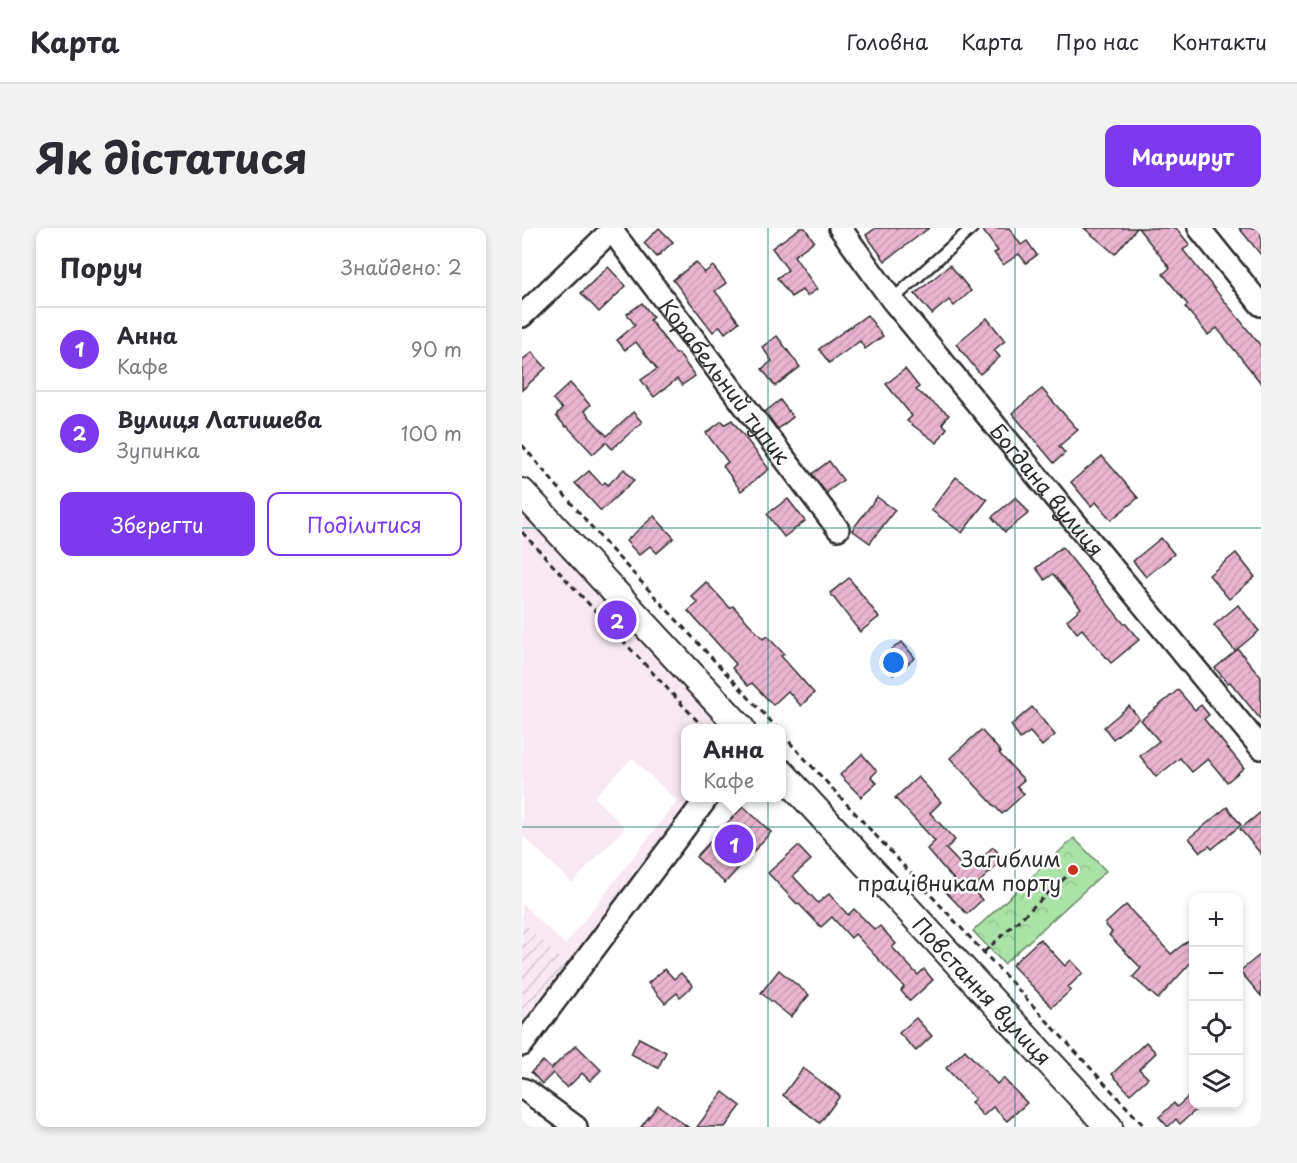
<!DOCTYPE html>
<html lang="uk">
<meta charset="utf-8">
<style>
:root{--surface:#fff;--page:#f2f2f3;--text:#2b2b33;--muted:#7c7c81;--line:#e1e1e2;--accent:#7c3aed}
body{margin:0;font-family:"Playpen Sans",sans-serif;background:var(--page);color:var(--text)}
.controls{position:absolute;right:18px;bottom:18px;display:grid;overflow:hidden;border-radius:12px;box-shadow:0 3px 9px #0003}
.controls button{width:54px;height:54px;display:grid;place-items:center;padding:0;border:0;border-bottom:2px solid var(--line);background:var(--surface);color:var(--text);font:30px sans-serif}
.you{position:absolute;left:372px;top:435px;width:21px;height:21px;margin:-15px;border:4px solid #fff;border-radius:50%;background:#1a73e8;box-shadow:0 0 0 9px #1a73e833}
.badge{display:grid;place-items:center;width:39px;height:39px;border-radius:50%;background:var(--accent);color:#fff;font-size:20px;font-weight:700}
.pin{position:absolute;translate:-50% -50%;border:3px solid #fff;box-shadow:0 2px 6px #0006}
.popup{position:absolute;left:159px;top:496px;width:105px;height:78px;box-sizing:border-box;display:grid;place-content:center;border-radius:12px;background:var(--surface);filter:drop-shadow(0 2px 4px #0005);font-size:20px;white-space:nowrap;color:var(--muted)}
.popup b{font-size:22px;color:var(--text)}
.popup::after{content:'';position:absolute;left:50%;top:100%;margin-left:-12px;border:12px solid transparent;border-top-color:var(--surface)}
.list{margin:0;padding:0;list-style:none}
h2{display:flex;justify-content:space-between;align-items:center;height:78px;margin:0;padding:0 24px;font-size:26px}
h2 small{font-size:20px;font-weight:400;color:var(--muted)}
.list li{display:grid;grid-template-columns:39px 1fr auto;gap:18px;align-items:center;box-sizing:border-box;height:84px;padding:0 24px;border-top:2px solid var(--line)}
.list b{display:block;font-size:22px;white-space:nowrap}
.list p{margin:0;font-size:20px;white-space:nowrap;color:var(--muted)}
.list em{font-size:20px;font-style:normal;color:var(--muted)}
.actions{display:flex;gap:12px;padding:18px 24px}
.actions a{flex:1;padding:14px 0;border:2px solid var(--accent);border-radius:12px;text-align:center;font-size:21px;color:var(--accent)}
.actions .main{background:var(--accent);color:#fff}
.icon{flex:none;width:33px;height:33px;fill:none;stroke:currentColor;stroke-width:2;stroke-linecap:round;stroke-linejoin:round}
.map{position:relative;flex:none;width:739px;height:899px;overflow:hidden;border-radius:12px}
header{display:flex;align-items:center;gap:36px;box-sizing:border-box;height:84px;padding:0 30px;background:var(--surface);border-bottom:2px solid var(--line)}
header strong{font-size:28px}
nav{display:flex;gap:33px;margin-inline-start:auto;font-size:21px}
.intro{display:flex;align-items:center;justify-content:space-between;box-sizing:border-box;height:144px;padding:0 36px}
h1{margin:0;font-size:42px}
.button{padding:15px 27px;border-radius:12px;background:var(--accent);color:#fff;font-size:21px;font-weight:700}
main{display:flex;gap:36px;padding:0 36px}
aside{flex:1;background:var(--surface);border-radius:12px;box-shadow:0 3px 9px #0003}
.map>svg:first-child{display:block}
</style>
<header>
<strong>Карта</strong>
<nav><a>Головна</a><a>Карта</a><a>Про нас</a><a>Контакти</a></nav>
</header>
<div class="intro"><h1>Як дістатися</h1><a class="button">Маршрут</a></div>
<main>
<aside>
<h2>Поруч<small>Знайдено: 2</small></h2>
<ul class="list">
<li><span class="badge">1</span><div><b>Анна</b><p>Кафе</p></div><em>90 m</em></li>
<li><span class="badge">2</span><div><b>Вулиця Латишева</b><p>Зупинка</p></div><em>100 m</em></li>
</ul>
<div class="actions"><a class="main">Зберегти</a><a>Поділитися</a></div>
</aside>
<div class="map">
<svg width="739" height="899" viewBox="0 0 739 899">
<defs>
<pattern id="industrial-furrows" width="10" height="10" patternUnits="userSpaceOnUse" patternTransform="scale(1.5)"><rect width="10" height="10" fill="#f8e8f1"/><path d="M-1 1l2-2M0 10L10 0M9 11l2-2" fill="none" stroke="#d5c7cf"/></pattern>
<pattern id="forest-crowns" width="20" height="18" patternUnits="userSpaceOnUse" patternTransform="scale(1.5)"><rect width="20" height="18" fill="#a9e3a7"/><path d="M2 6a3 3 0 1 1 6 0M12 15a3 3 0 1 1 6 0" fill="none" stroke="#92c390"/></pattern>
<pattern id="building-hatch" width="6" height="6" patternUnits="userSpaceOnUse" patternTransform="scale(1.5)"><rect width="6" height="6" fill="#e9b4cf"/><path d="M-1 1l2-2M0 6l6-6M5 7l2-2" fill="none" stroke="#c89bb2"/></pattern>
</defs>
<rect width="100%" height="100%" fill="#fff"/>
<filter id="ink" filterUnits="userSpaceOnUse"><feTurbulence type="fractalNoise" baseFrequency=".0167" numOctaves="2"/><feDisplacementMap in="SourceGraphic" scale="12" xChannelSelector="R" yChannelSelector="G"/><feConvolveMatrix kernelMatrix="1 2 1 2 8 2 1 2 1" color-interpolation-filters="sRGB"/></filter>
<g filter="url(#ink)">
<polygon fill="#f8e8f1" points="0,277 204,500 164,500 164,570 173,570 44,736 0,693 0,676 43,717 155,573 110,530 72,569 103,600 50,655 0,607"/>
<polygon fill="url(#industrial-furrows)" points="0,693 44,736 0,794"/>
<polygon fill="url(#forest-crowns)" stroke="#6a8769" stroke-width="1.5" points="552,610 584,643 482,736 451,703"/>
<g fill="url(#building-hatch)" stroke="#2b2b2b" stroke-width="1.5">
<polygon points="137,0 151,14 135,29 122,15"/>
<polygon points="278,0 283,0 292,13 272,28 295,61 285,68 280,62 269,69 255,50 266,42 250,20"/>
<polygon points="354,0 407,0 363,33 344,7"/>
<polygon points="459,0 487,0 499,17 505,13 515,27 504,35 497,26 481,37 472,25 476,23"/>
<polygon points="562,0 615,0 593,26"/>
<polygon points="616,0 654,0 668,17 661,22 739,118 739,155 695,100 686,107 663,79 666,77 641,46 648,40"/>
<polygon points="717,0 739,0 739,27"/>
<polygon points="174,34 182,45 191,38 204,55 193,63 217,94 203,105 198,98 191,104 151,52"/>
<polygon points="428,37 449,63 432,78 427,72 410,86 393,66"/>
<polygon points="86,39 104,58 77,84 59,65"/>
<polygon points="120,75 131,89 128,92 154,126 156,125 173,148 160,157 155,151 132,169 119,152 135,141 114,114 103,122 95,112 113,97 105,86"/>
<polygon points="345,87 361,108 343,121 338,113 307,135 297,121"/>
<polygon points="465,90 483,113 472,122 478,129 458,146 434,116"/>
<polygon points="255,108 278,139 253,158 240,141 250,133 240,119"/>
<polygon points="10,124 24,140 0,162 0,132"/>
<polygon points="383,141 397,159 394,162 427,187 420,196 425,200 415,215 385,193 390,188 364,156"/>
<polygon points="48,155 68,177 62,183 85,208 111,184 120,194 90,221 84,214 71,226 45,198 44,199 34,188 40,181 31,171"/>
<polygon points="520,161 556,202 537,218 543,225 532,235 490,185"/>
<polygon points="258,172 271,189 256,201 243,184"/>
<polygon points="210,192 247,241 219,263 201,238 206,234 184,205 200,193 203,196"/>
<polygon points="580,228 616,270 589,292 574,274 569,278 549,254"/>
<polygon points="307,233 321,252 304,265 290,246"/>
<polygon points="102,241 112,252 79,283 53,255 67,243 80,257 83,254 86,257"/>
<polygon points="434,249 465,272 440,305 409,282"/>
<polygon points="355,269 373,282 348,315 330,302"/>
<polygon points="494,269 507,285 483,304 470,289"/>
<polygon points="266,271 283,293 262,309 245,286"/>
<polygon points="132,288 152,310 135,325 128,318 117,327 104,313"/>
<polygon points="639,310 652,326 624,349 611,333"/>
<polygon points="540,319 602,396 603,395 617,412 589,435 560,401 555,405 545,392 559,380 531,346 523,352 514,340"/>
<polygon points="714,325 733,349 707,371 687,347"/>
<polygon points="327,350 357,389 338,404 308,365"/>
<polygon points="184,354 208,380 211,378 241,411 245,408 262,426 259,428 292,465 279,478 266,463 251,477 230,455 226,458 210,440 214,436 166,383 176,375 169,368"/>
<polygon points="716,377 737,403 713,423 692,397"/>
<polygon points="380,414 393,430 371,447 358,430"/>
<polygon points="716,421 739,449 739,492 708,454 706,455 693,440"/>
<polygon points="656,462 673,482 679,477 687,487 682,491 722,540 705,554 686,531 670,544 658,530 634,549 618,528 637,513 619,492"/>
<polygon points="607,478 617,490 591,511 582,499"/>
<polygon points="510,479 533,507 520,518 508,504 498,511 489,497"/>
<polygon points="459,502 479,524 477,525 502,552 495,558 502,566 480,586 428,530"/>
<polygon points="340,526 355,543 349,549 355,555 339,569 318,547"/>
<polygon points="396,549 419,574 408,585 433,612 424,621 445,643 471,619 482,631 450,661 460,672 445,686 423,663 434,654 405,621 413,613 373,570"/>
<polygon points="221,578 249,604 203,655 174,629"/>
<polygon points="705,579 719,597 690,621 687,618 678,624 667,610"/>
<polygon points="739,584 739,626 718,601"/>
<polygon points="276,618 289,632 271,648 296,675 307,666 326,687 332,681 353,702 358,698 374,716 370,719 396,747 402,741 411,752 388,773 379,763 382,759 333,706 329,710 310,689 299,699 276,675 275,676 246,645"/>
<polygon points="604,677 649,726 672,708 672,731 636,771 611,749 619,740 587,707 590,704 583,696"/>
<polygon points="518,711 543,738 549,732 561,745 546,759 549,762 530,779 490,737"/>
<polygon points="739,726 739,768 718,743"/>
<polygon points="143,741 152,751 159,745 171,758 158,769 155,765 143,775 126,755"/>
<polygon points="257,742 287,767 269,789 239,765"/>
<polygon points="394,790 410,808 394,823 377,805"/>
<polygon points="117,810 144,824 136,840 109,826"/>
<polygon points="624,814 634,825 617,841 626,850 608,866 590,846"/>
<polygon points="54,817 79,842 68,853 60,845 45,860 31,845 20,856 9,844 21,833 29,841"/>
<polygon points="443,822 475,856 481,850 505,875 485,893 471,879 461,888 449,874 453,871 424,840"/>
<polygon points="281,840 318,868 298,895 261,867"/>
<polygon points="201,864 219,878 203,899 175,899"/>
<polygon points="666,869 672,876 676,880 658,896 654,891 646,899 637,889 652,875 655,879"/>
<polygon points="136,877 166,899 119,899"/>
</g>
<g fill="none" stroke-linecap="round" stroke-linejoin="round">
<defs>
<polyline id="service" points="370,72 450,0"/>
<g id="minor">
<path id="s1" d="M 318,0 L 370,72 L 739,520"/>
<polyline points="677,0 739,77"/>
<path id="s2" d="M 90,3 L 316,301"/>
<polyline points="0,88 92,0"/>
<polyline points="0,817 185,570"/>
<polyline points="0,861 5,863 54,899"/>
</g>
<g id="tertiary">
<polyline points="0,264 219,500"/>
<path id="s3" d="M 260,545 L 587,899"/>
</g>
</defs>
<use href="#service" stroke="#2b2b2b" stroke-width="15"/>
<use href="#minor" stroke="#2b2b2b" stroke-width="26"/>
<use href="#tertiary" stroke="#2b2b2b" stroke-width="30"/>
<g stroke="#2b2b2b" stroke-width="3" stroke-dasharray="6 4.5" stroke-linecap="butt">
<polyline points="0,217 84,316 255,500"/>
<polyline points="0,304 182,500"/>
<polyline points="260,506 623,899"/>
<polyline points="462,724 545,648"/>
</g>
<use href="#service" stroke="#fff" stroke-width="10"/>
<use href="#minor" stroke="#fff" stroke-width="21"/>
<use href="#tertiary" stroke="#fff" stroke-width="26"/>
</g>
</g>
<path fill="none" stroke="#0f766e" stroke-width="1.5" stroke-opacity="0.55" d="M 246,0 L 246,899M 493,0 L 493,899M 0,300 L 739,300M 0,599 L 739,599"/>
<circle fill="#c8321e" stroke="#fff" stroke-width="2" cx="551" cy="642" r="6"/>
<g text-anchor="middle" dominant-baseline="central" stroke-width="5" stroke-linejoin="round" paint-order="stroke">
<g font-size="21" fill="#2b2b2b" stroke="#fff">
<text stroke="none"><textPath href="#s2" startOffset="188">Корабельний тупик</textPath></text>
<text stroke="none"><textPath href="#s1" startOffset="334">Богдана вулиця</textPath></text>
<text stroke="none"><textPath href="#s3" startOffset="296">Повстання вулиця</textPath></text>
</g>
<g font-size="21" fill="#2b2b2b" stroke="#fff" text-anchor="end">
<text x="539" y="630">Загиблим<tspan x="539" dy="24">працівникам порту</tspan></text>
</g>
</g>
</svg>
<div class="controls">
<button>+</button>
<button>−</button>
<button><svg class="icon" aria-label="locate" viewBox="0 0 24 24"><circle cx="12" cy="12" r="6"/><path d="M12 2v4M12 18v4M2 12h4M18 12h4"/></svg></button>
<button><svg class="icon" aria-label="layers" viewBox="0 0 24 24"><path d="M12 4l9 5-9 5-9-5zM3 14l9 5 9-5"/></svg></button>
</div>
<div class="you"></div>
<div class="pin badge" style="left:212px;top:616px">1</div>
<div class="popup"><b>Анна</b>Кафе</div>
<div class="pin badge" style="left:95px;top:392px">2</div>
</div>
</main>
